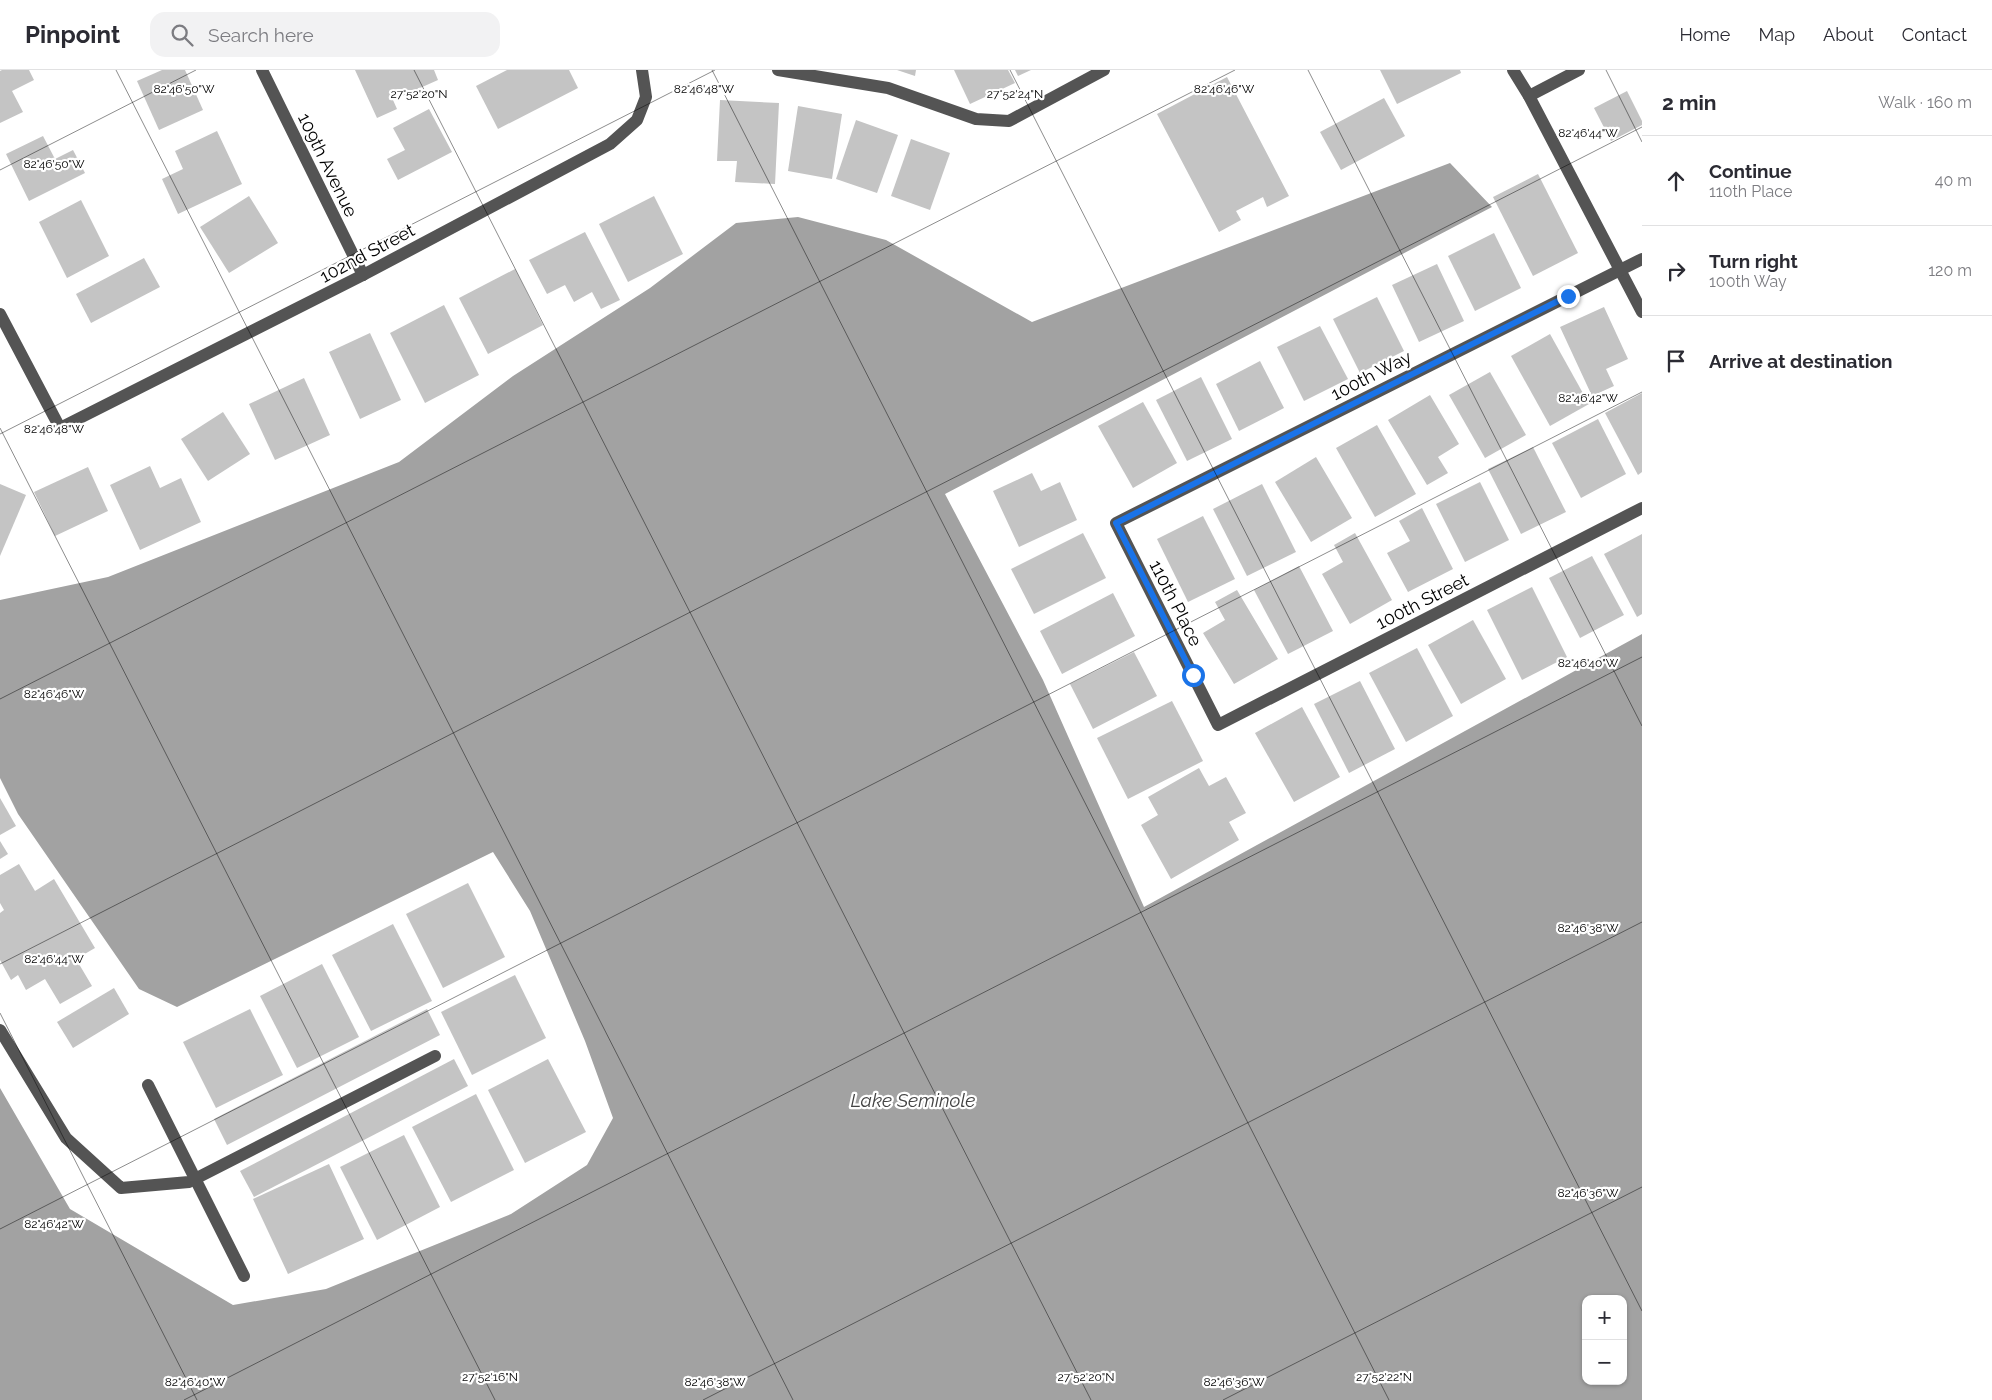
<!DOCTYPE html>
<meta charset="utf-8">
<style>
:root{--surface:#fff;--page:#f2f2f3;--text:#2b2b33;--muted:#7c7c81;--line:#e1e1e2}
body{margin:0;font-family:Raleway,sans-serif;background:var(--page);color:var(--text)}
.controls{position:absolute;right:15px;bottom:15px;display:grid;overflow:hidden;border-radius:10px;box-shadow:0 1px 4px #0004}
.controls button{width:45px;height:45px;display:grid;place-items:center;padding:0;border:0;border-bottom:1px solid var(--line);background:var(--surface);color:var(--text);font:25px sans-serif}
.stop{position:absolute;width:15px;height:15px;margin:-11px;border:4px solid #1a73e8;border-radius:50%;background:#fff}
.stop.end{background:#1a73e8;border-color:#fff;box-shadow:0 1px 5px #0008}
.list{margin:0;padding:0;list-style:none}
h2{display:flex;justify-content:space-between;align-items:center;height:65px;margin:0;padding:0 20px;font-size:21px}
h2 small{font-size:16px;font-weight:400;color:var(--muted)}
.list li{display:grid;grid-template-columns:32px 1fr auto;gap:15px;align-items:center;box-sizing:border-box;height:90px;padding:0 20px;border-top:1px solid var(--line)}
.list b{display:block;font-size:19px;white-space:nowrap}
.list p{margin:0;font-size:16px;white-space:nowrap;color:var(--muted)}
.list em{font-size:16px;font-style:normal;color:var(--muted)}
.icon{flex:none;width:28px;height:28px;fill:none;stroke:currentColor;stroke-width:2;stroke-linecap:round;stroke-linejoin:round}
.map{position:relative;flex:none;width:1642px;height:1330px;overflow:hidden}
header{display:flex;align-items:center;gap:30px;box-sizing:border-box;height:70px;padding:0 25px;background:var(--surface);border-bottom:1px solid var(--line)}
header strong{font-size:24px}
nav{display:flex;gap:28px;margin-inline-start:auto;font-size:18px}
.search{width:350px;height:45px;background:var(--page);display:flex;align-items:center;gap:12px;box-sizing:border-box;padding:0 18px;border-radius:15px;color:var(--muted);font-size:19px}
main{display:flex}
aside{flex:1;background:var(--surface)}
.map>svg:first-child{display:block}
</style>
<header>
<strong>Pinpoint</strong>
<div class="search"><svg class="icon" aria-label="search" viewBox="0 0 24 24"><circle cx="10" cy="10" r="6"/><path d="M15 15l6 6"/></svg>Search here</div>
<nav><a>Home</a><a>Map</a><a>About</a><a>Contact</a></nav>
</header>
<main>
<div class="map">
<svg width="1642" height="1330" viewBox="0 0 1642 1330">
<rect width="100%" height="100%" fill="#fff"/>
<path fill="#a2a2a2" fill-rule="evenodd" d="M 1450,93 L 1492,137 L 945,424 L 1043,610 L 1144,837 L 1642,564 L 1642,1330 L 0,1330 L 0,1018 L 70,1139 L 233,1235 L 326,1219 L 511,1144 L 587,1095 L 613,1048 L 585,971 L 530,841 L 493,782 L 177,937 L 139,919 L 18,744 L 0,708 L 0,530 L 108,507 L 399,392 L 513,306 L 650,218 L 736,153 L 798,147 L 886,170 L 1032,252 ZM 1586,1229 L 1623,1229 L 1623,1311 L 1586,1311 Z"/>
<g fill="#c4c4c4">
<polygon points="2,0 29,0 34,10 12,21 23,42 0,53 0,1"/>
<polygon points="162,0 185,0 203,40 159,60 137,11"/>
<polygon points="355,0 434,0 438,10 393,30 397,39 377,48"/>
<polygon points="507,0 569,0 578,18 498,59 476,16"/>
<polygon points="897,0 916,0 915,6"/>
<polygon points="954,0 1008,0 1015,13 970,34"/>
<polygon points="1015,0 1031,0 1018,6"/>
<polygon points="1380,0 1460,0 1461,3 1397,34"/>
<polygon points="1227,7 1289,126 1267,137 1263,127 1236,141 1241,150 1219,162 1157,44"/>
<polygon points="1627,21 1642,51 1642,55 1611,71 1594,38"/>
<polygon points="1384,28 1405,66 1341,100 1320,62"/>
<polygon points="720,30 779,33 775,114 735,112 737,91 717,91"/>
<polygon points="798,36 842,44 832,109 788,101"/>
<polygon points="429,39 452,82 398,110 387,89 405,80 393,58"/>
<polygon points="856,50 898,65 877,123 836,109"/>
<polygon points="217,61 242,114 178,144 162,109 183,99 175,81"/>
<polygon points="43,66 55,89 73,80 85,103 29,131 6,84"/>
<polygon points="911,69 950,83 930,140 891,126"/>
<polygon points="1538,104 1578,183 1533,206 1493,127"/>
<polygon points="249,126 278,173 229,203 200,157"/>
<polygon points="654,126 683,184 628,212 599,154"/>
<polygon points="81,130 109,186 67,208 39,152"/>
<polygon points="585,162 620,230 601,239 592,222 574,232 565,215 547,224 529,190"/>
<polygon points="1494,163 1521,218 1475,241 1448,186"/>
<polygon points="144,188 160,217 91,253 76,224"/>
<polygon points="1437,194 1464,251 1419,272 1392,215"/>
<polygon points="515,199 543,255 488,284 459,228"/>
<polygon points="1377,227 1404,281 1360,303 1333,249"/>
<polygon points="444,235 479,305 425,333 390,263"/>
<polygon points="1604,237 1628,289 1606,299 1614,316 1592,326 1560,257"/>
<polygon points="1320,256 1348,309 1304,331 1277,277"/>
<polygon points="370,263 401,330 360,349 329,282"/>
<polygon points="1550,264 1589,334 1550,356 1511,286"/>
<polygon points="1260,291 1284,338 1239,361 1216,314"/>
<polygon points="1490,302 1526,365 1485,388 1449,325"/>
<polygon points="1201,307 1232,369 1187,391 1156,330"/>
<polygon points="304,308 330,365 275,390 249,334"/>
<polygon points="1642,323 1642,402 1638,405 1605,343"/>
<polygon points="1430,325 1459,374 1438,387 1448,403 1427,415 1388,350"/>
<polygon points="1143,332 1177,393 1133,418 1098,356"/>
<polygon points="223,342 250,384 208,411 181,369"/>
<polygon points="1598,349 1626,404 1581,428 1552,373"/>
<polygon points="1377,355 1416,424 1375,447 1336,378"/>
<polygon points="1533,377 1566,442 1521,464 1488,399"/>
<polygon points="1316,387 1352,448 1311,472 1275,412"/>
<polygon points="150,396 160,418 181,408 201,452 140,480 110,415"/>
<polygon points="88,397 108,441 55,466 34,422"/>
<polygon points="1032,403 1041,421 1060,412 1077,450 1019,477 993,421"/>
<polygon points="1480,412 1509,470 1465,492 1436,434"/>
<polygon points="0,414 26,425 0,486"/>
<polygon points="1262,414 1296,482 1247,506 1213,439"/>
<polygon points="1422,438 1453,499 1408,522 1387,483 1410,471 1399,451"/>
<polygon points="1203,446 1235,509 1188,532 1157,469"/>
<polygon points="1083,463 1106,508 1034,544 1011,499"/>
<polygon points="1355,463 1392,530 1350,554 1322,504 1343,492 1334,475"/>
<polygon points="1642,464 1642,544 1637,547 1604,484"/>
<polygon points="1592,486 1624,545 1580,568 1549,508"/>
<polygon points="1299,496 1333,561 1288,584 1254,520"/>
<polygon points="1532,517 1567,587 1522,610 1487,540"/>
<polygon points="1237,520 1278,589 1234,614 1203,563 1225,550 1215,532"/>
<polygon points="1113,523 1135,566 1062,604 1040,561"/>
<polygon points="1473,550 1506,609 1461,634 1428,575"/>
<polygon points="1417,578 1453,646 1406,672 1369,603"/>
<polygon points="1134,582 1157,626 1093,659 1070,614"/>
<polygon points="1360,611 1395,679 1349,703 1314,634"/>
<polygon points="1172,631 1203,691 1128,729 1097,668"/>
<polygon points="1302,637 1340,707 1294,732 1255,663"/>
<polygon points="1199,698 1209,716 1226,707 1246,743 1229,752 1239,770 1171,809 1141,755 1158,745 1148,727"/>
<polygon points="0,728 16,756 0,765"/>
<polygon points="0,771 8,784 0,789"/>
<polygon points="19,794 35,821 54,809 95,878 76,889 92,916 60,934 45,909 26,920 18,905 11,910 0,890 0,843 4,840 0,833 0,805"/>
<polygon points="468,813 505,887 443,918 406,844"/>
<polygon points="393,854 432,931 371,961 332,885"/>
<polygon points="322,894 359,967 297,998 260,926"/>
<polygon points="515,905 546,968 472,1005 441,942"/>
<polygon points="114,918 129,944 73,978 57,952"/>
<polygon points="250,939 283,1005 216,1038 183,972"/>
<polygon points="427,939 440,965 227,1075 214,1049"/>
<polygon points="454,989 468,1016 254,1127 240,1101"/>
<polygon points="548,989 586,1062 525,1093 488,1020"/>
<polygon points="476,1024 514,1100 451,1132 412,1057"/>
<polygon points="404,1065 440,1137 377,1170 340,1097"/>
<polygon points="329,1094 364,1169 288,1204 253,1129"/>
</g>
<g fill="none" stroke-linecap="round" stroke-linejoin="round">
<g stroke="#545454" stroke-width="12">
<polyline points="262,0 363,205"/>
<polyline points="778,0 888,18 976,49 1009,51 1104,0"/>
<polyline points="1513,0 1529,26 1642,242"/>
<polyline points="1529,26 1579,0"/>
<polyline points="1642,189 1116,453 1218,655 1642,438"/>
<polyline points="0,244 60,358 363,205 610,74 637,50 646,27 642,0"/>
<polyline points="0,960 66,1068 121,1118 189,1112 435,986"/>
<polyline points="148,1015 244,1206"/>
</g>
</g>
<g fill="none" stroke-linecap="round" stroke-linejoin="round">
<polyline stroke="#1a73e8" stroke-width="6" points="1193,605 1116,453 1568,226"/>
</g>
<path fill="none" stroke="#000" stroke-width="1" stroke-opacity="0.45" d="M 116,0 L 793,1330M 414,0 L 1091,1330M 712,0 L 1389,1330M 1010,0 L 1642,1241M 1308,0 L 1642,656M 1606,0 L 1642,72M 0,100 L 196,0M 0,358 L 495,1330M 0,364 L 715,0M 0,629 L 1235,0M 0,894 L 1642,57M 0,943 L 197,1330M 0,1159 L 1642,322M 184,1330 L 1642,587M 703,1330 L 1642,852M 1223,1330 L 1642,1117"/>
<g text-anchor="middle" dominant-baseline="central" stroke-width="4.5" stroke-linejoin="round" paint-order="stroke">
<g font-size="18" fill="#000" stroke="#fff">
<text transform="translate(328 95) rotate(64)">109th Avenue</text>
<text transform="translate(367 183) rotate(-28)">102nd Street</text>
<text transform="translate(1371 305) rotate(-27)">100th Way</text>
<text transform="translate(1422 531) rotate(-27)">100th Street</text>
<text transform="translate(1176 533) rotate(63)">110th Place</text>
</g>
<g font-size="19" font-style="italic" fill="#434343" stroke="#fff">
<text x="913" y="1030">Lake Seminole</text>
</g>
</g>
<g font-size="12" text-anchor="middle" fill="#000" stroke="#fff" stroke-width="4.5" stroke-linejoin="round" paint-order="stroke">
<text x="184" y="23">82°46'50"W</text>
<text x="704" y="23">82°46'48"W</text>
<text x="1224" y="23">82°46'46"W</text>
<text x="419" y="28">27°52'20"N</text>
<text x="1015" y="28">27°52'24"N</text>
<text x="1588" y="67">82°46'44"W</text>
<text x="54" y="98">82°46'50"W</text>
<text x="1588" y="332">82°46'42"W</text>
<text x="54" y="363">82°46'48"W</text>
<text x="1588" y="597">82°46'40"W</text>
<text x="54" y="628">82°46'46"W</text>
<text x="1588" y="862">82°46'38"W</text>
<text x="54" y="893">82°46'44"W</text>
<text x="1588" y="1127">82°46'36"W</text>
<text x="54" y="1158">82°46'42"W</text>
<text x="490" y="1311">27°52'16"N</text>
<text x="1086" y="1311">27°52'20"N</text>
<text x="1384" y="1311">27°52'22"N</text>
<text x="195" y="1316">82°46'40"W</text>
<text x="715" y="1316">82°46'38"W</text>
<text x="1234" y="1316">82°46'36"W</text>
</g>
</svg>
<div class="controls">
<button>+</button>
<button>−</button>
</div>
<div class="stop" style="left:1193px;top:605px"></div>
<div class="stop end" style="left:1568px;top:226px"></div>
</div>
<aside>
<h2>2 min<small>Walk · 160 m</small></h2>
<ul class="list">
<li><svg class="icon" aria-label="ahead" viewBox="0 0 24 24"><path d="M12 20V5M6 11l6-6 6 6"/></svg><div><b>Continue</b><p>110th Place</p></div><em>40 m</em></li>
<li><svg class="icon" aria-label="right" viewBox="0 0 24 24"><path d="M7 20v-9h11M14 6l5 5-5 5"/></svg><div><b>Turn right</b><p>100th Way</p></div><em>120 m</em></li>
<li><svg class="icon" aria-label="arrive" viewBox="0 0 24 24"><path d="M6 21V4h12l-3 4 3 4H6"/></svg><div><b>Arrive at destination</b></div></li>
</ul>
</aside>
</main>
